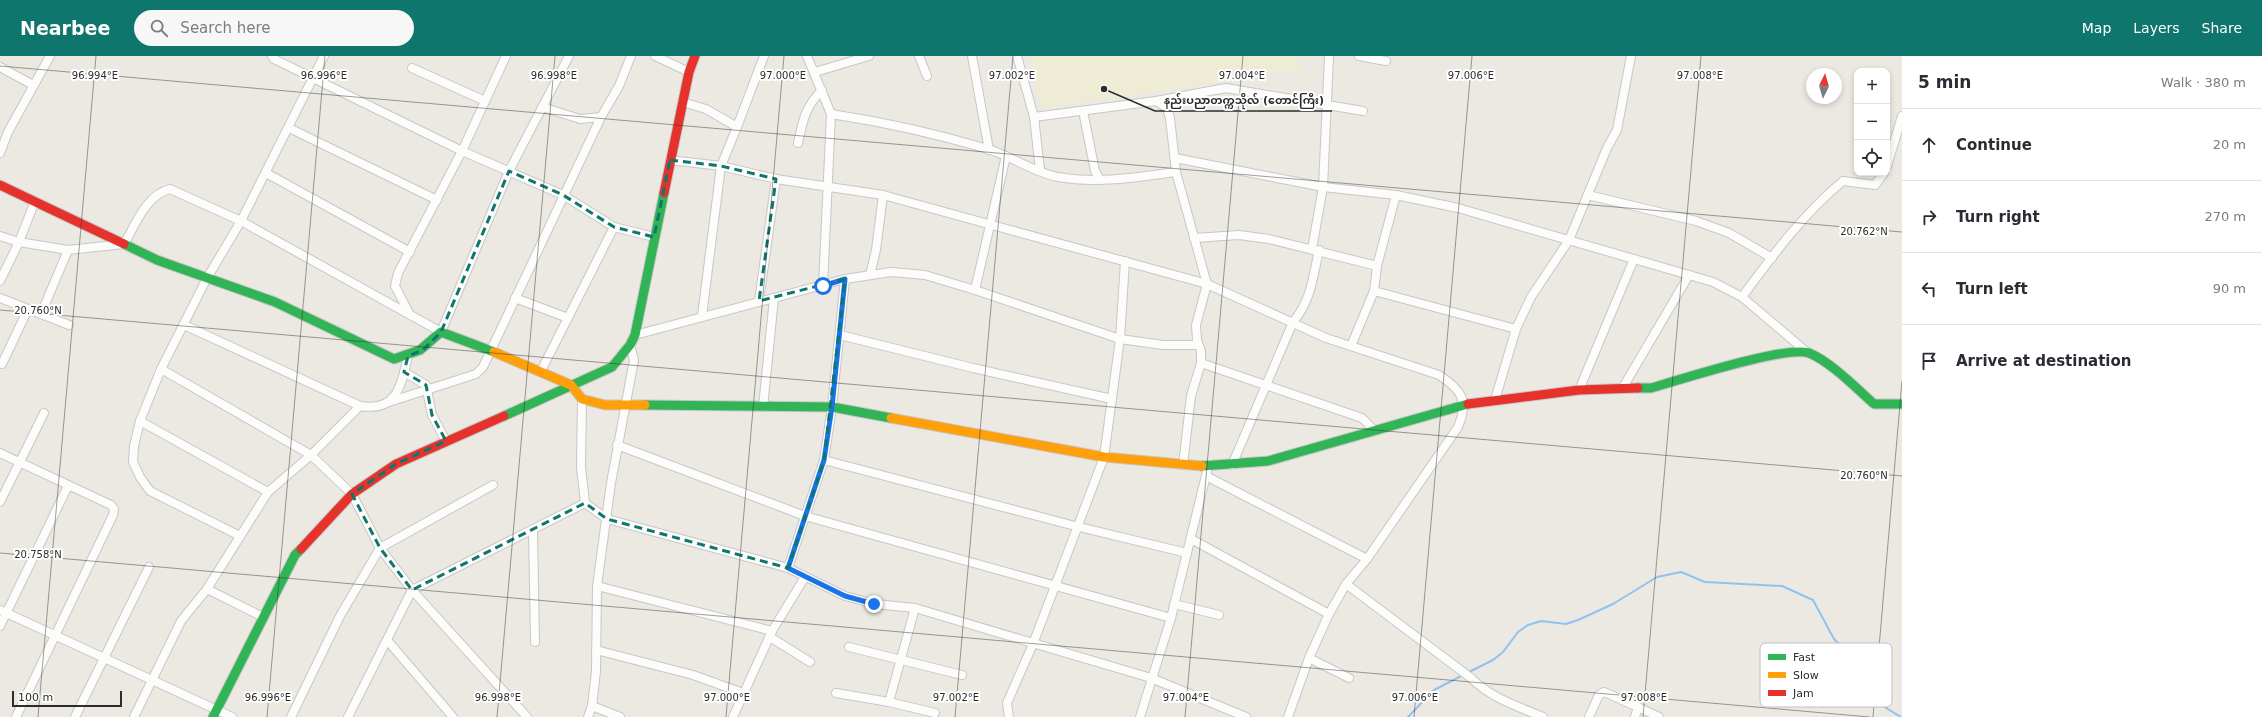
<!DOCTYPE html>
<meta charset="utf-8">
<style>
:root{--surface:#fff;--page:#f7f7f7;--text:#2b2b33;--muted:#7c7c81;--line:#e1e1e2;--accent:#0f766e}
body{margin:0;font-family:"DejaVu Sans","Noto Sans Myanmar",sans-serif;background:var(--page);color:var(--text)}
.controls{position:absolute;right:12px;top:12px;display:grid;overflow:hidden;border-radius:8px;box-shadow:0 2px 6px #0003}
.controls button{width:36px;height:36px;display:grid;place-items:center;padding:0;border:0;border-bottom:1px solid var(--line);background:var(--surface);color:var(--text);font:20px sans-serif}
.compass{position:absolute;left:1806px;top:12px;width:36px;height:36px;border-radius:50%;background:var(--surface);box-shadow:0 2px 6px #0003;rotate:5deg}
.scale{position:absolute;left:12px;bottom:10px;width:110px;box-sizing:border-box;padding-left:4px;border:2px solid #2c2c2c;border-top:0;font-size:11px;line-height:14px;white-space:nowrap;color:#2c2c2c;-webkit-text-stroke:3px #fff;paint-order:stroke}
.stop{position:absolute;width:12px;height:12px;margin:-9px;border:3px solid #1a73e8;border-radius:50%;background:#fff}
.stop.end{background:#1a73e8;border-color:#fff;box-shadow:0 1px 4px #0008}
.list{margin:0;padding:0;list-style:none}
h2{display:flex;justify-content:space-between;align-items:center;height:52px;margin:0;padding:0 16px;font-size:17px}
h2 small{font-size:13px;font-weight:400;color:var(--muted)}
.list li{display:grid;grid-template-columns:26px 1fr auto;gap:12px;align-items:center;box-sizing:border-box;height:72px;padding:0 16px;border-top:1px solid var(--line)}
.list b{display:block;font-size:15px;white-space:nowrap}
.list em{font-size:13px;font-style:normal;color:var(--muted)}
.icon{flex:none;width:22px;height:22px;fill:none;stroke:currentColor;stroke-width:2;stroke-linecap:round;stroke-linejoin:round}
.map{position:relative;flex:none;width:1902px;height:661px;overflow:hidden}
header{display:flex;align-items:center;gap:24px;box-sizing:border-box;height:56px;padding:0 20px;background:var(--accent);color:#fff}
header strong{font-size:19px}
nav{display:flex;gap:22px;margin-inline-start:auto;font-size:14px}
.search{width:280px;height:36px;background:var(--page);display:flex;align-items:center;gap:10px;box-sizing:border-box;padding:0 14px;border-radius:22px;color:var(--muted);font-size:15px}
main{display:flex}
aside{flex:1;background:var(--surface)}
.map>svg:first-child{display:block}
</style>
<header>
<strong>Nearbee</strong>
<div class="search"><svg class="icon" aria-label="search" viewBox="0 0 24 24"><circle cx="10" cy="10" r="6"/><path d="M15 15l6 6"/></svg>Search here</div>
<nav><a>Map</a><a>Layers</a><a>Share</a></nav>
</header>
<main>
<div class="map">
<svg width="1902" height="661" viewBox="0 0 1902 661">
<rect width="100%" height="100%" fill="#ebe9e1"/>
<polygon fill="#eeecd5" points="1028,0 1298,0 1301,14 1042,52"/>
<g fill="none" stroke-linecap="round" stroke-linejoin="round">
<g stroke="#90c2f1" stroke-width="2">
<polyline points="1467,617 1493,604 1503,596 1518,576 1528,569 1541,565 1566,568 1578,564 1613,548 1657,521 1681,516 1705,526 1782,530 1813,544 1834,583 1871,621 1883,650 1901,661"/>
<polyline points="1408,661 1434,634 1463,619"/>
</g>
<defs>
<g id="street">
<polyline points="272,0 274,3 462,95 563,139 614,171 654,181"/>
<polyline points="655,0 689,16"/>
<polyline points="807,0 831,58 823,230"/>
<polyline points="919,0 927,20"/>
<polyline points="972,0 989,94"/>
<polyline points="1017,0 1034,61 1040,114"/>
<polyline points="1359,0 1386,5"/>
<polyline points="0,11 33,29"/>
<polyline points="412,12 485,45"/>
<polyline points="815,16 869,0"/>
<polyline points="1156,45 1226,32 1363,55"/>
<polyline points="682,46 706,53 737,71 764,0"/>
<polyline points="542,51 580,63 601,61"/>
<polyline points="1083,55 1095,115 1100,124"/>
<path d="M 831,58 C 884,66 937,78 988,93 C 1011,100 1035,117 1058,121 C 1098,128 1137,121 1176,116"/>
<polyline points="1034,61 1156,45 1167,52 1170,62 1176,116 1207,228 1196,269 1197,284 1201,295 1201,307 1191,340 1183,409"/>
<polyline points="289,72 437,144"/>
<path d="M 798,87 C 803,64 805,51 822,34"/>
<polyline points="0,97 8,76 50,0"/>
<polyline points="1175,102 1323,131 1396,139 1458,152 1689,219 1713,226 1742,241 1808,297"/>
<path d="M 670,104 L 721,110 L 776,123 L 883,139 L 1207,228 L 1326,282 L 1439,319 C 1462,334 1469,345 1458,371 L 1367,503 L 1346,528 L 1329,558 L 1191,483"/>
<polyline points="1887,110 1902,60"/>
<polyline points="266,117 410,196"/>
<polyline points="1588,139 1696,165 1729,177 1772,202"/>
<path d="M 0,180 L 19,186 L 68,194 L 124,188 C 136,168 146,139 170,133 L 241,165 L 441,276 L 509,115 L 569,0"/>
<polyline points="1194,182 1239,179 1269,183 1377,210"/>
<polyline points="1312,193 1323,131 1329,0"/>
<polyline points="870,219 876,194 883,139"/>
<polyline points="0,225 19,186 35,145"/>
<polyline points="975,234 1006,100"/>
<polyline points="1374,235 1516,273"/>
<path d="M 1742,241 C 1773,199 1803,158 1843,125 L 1875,129 L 1884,117"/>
<polyline points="0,242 69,269"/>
<polyline points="515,242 568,262"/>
<polyline points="759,245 776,123"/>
<polyline points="41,258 68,194"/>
<polyline points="410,259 395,230 398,217 462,95 506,0"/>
<polyline points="702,260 721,110 737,71"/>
<path d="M 184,269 L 360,350 C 397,356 401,330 408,300"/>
<polyline points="635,279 845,223 891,216 925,219 975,234 1120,283 1163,289 1198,289"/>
<polyline points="840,279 973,312 1112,343"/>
<polyline points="1351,290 1374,235 1377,210 1396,139"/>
<polyline points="1201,307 1362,362 1375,375"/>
<polyline points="2,308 28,253"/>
<polyline points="161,313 311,399 352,438 380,492 412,534 527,661"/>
<polyline points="541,315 614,171"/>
<polyline points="404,316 426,329 432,359 446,385"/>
<polyline points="1622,333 1689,219"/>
<polyline points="1579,334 1634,203"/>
<polyline points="1495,344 1516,273 1531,241 1569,184 1607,92 1617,74 1631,0"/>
<polyline points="389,346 476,318 483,311 601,61 619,30 631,0"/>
<polyline points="763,351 774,242"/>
<polyline points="140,365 268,436"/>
<polyline points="617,389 805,460 1171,562"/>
<polyline points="0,397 111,449 114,453 113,459 16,661"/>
<polyline points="824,404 1079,471 1187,497"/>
<path d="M 1232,409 L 1293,266 C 1311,245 1313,221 1319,194"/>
<polyline points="1206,420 1367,503"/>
<polyline points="0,446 44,357"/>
<polyline points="585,447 607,463 788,512 845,540 875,548 915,552 1151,622 1246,661"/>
<polyline points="533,473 535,586"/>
<polyline points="240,480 150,435 140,421 133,406 134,390 140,365 161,313 207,222 241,165 324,0"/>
<polyline points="788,512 824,404 832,351 845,223"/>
<path d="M 1346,528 L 1471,622 C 1491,642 1517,650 1543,661"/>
<polyline points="597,530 772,575"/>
<polyline points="207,533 263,561"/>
<polyline points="1174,548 1219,559"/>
<polyline points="0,554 232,661"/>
<polyline points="0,570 68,430"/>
<polyline points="770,581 810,606"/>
<polyline points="387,584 453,661"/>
<polyline points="849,591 962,619"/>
<polyline points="596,594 693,619 743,637"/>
<polyline points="1309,602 1329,558"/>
<polyline points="836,637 889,646 935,657"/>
<polyline points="889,646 915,552"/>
<polyline points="592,650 620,661"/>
<polyline points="1638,651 1659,661"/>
<polyline points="75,661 149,511"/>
<polyline points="134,661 181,565 207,533 268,436 311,399 360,350"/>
<polyline points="291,661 340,560 380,492 493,429"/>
<polyline points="348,661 412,534 585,447 581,411 582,343"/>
<polyline points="588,661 592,650 596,615 597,530 611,427 634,304 630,289"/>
<polyline points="733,661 772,575 805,521"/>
<polyline points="1009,661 1007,647 1033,588 1104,401 1120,283 1125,205"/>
<polyline points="1140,661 1171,562 1208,411"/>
<polyline points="1288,661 1309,602 1349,622"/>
<polyline points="1589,661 1599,639 1604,636 1638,651 1635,661"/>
</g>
<g id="fast">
<polyline points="124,188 157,204 275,246 394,303 420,294 441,276 494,296"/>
<path d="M 1638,332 L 1651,332 C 1679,324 1787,289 1809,297 C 1831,306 1856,332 1874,348 L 1902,348"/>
<polyline points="645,349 832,351 891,362"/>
<polyline points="504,360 612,311 630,289 635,279 664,137"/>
<polyline points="1202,410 1268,405 1468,348"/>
<polyline points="213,661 295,499 301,493"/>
</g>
<g id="slow">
<polyline points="494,296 571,329 582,343 605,349 645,349"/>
<polyline points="891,362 1104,401 1202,410"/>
</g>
<g id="jam">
<polyline points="0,129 124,188"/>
<polyline points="664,137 689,16 695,0"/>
<polyline points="1468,348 1579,334 1638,332"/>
<polyline points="301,493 352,438 396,408 504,360"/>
</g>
</defs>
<use href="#street" stroke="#c8c7c7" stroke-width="10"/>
<use href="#fast" stroke="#c8c7c7" stroke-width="11"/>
<use href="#slow" stroke="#c8c7c7" stroke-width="11"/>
<use href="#jam" stroke="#c8c7c7" stroke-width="11"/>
<use href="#street" stroke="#fcfcfa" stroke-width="8"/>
<use href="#fast" stroke="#30b455" stroke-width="9"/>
<use href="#slow" stroke="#ff9f0a" stroke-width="9"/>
<use href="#jam" stroke="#e5322d" stroke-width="9"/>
</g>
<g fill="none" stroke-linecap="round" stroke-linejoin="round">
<polyline stroke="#1a73e8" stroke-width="5" points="823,230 845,223 832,351 824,404 788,512 845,540 874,548"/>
</g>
<path fill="none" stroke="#0f766e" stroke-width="3" stroke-dasharray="8 5" stroke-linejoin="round" d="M 670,104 L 721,110 L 776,123 L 759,245 L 845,223 L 824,404 L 788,512 L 607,463 L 585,447 L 412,534 L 380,492 L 352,438 L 396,408 L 446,385 L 432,359 L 426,329 L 404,316 L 408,300 L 423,294 L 441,276 L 509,115 L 563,139 L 614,171 L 654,181 Z"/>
<path fill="none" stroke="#2c2c2c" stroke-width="1" stroke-opacity="0.45" d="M 0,10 L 1902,176M 0,254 L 1902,420M 0,497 L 1870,661M 38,661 L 96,0M 267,661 L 325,0M 497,661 L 555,0M 726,661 L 784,0M 955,661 L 1013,0M 1185,661 L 1243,0M 1414,661 L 1472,0M 1643,661 L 1701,0M 1873,661 L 1902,325"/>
<rect x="1760" y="587" width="132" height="64" rx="6" fill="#fff" stroke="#c0c0c0" stroke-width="1"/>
<rect x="1768" y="598" width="18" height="6" fill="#30b455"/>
<rect x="1768" y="616" width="18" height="6" fill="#ff9f0a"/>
<rect x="1768" y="634" width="18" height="6" fill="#e5322d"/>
<g font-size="11" fill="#2c2c2c">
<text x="1793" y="605">Fast</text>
<text x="1793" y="623">Slow</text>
<text x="1793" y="641">Jam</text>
</g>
<g font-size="10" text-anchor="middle" fill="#2c2c2c" stroke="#fff" stroke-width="4" stroke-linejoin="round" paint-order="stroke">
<text x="95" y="23">96.994°E</text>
<text x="324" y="23">96.996°E</text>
<text x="554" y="23">96.998°E</text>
<text x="783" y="23">97.000°E</text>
<text x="1012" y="23">97.002°E</text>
<text x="1242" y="23">97.004°E</text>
<text x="1471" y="23">97.006°E</text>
<text x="1700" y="23">97.008°E</text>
<text x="1864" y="179">20.762°N</text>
<text x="38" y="258">20.760°N</text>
<text x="1864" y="423">20.760°N</text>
<text x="38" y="502">20.758°N</text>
<text x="268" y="645">96.996°E</text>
<text x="498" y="645">96.998°E</text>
<text x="727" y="645">97.000°E</text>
<text x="956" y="645">97.002°E</text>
<text x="1186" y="645">97.004°E</text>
<text x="1415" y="645">97.006°E</text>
<text x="1644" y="645">97.008°E</text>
</g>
<path fill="none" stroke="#2c2c2c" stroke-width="1.5" d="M1104 33L1155 55H1332"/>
<circle fill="#2c2c2c" stroke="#fff" stroke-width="1.5" cx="1104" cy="33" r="4"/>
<g font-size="11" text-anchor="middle" font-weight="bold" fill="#2c2c2c" stroke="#fff" stroke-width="4" stroke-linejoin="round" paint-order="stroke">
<text x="1244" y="48">နည်းပညာတက္ကသိုလ် (တောင်ကြီး)</text>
</g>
</svg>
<div class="controls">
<button>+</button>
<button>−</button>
<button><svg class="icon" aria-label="locate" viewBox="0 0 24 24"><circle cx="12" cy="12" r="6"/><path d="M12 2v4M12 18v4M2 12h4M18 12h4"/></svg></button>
</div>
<svg class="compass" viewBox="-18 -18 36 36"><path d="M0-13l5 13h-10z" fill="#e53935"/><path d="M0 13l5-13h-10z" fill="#7c7c81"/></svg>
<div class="scale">100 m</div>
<div class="stop" style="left:823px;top:230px"></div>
<div class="stop end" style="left:874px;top:548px"></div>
</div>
<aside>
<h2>5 min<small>Walk · 380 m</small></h2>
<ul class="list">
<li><svg class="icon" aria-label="ahead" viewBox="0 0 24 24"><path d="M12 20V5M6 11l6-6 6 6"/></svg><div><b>Continue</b></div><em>20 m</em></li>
<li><svg class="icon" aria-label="right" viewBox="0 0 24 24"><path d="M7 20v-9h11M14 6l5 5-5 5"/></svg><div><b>Turn right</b></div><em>270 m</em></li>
<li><svg class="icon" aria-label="left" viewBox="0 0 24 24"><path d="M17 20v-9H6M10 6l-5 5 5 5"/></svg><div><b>Turn left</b></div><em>90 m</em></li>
<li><svg class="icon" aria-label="arrive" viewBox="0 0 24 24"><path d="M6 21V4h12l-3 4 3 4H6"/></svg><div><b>Arrive at destination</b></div></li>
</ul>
</aside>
</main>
